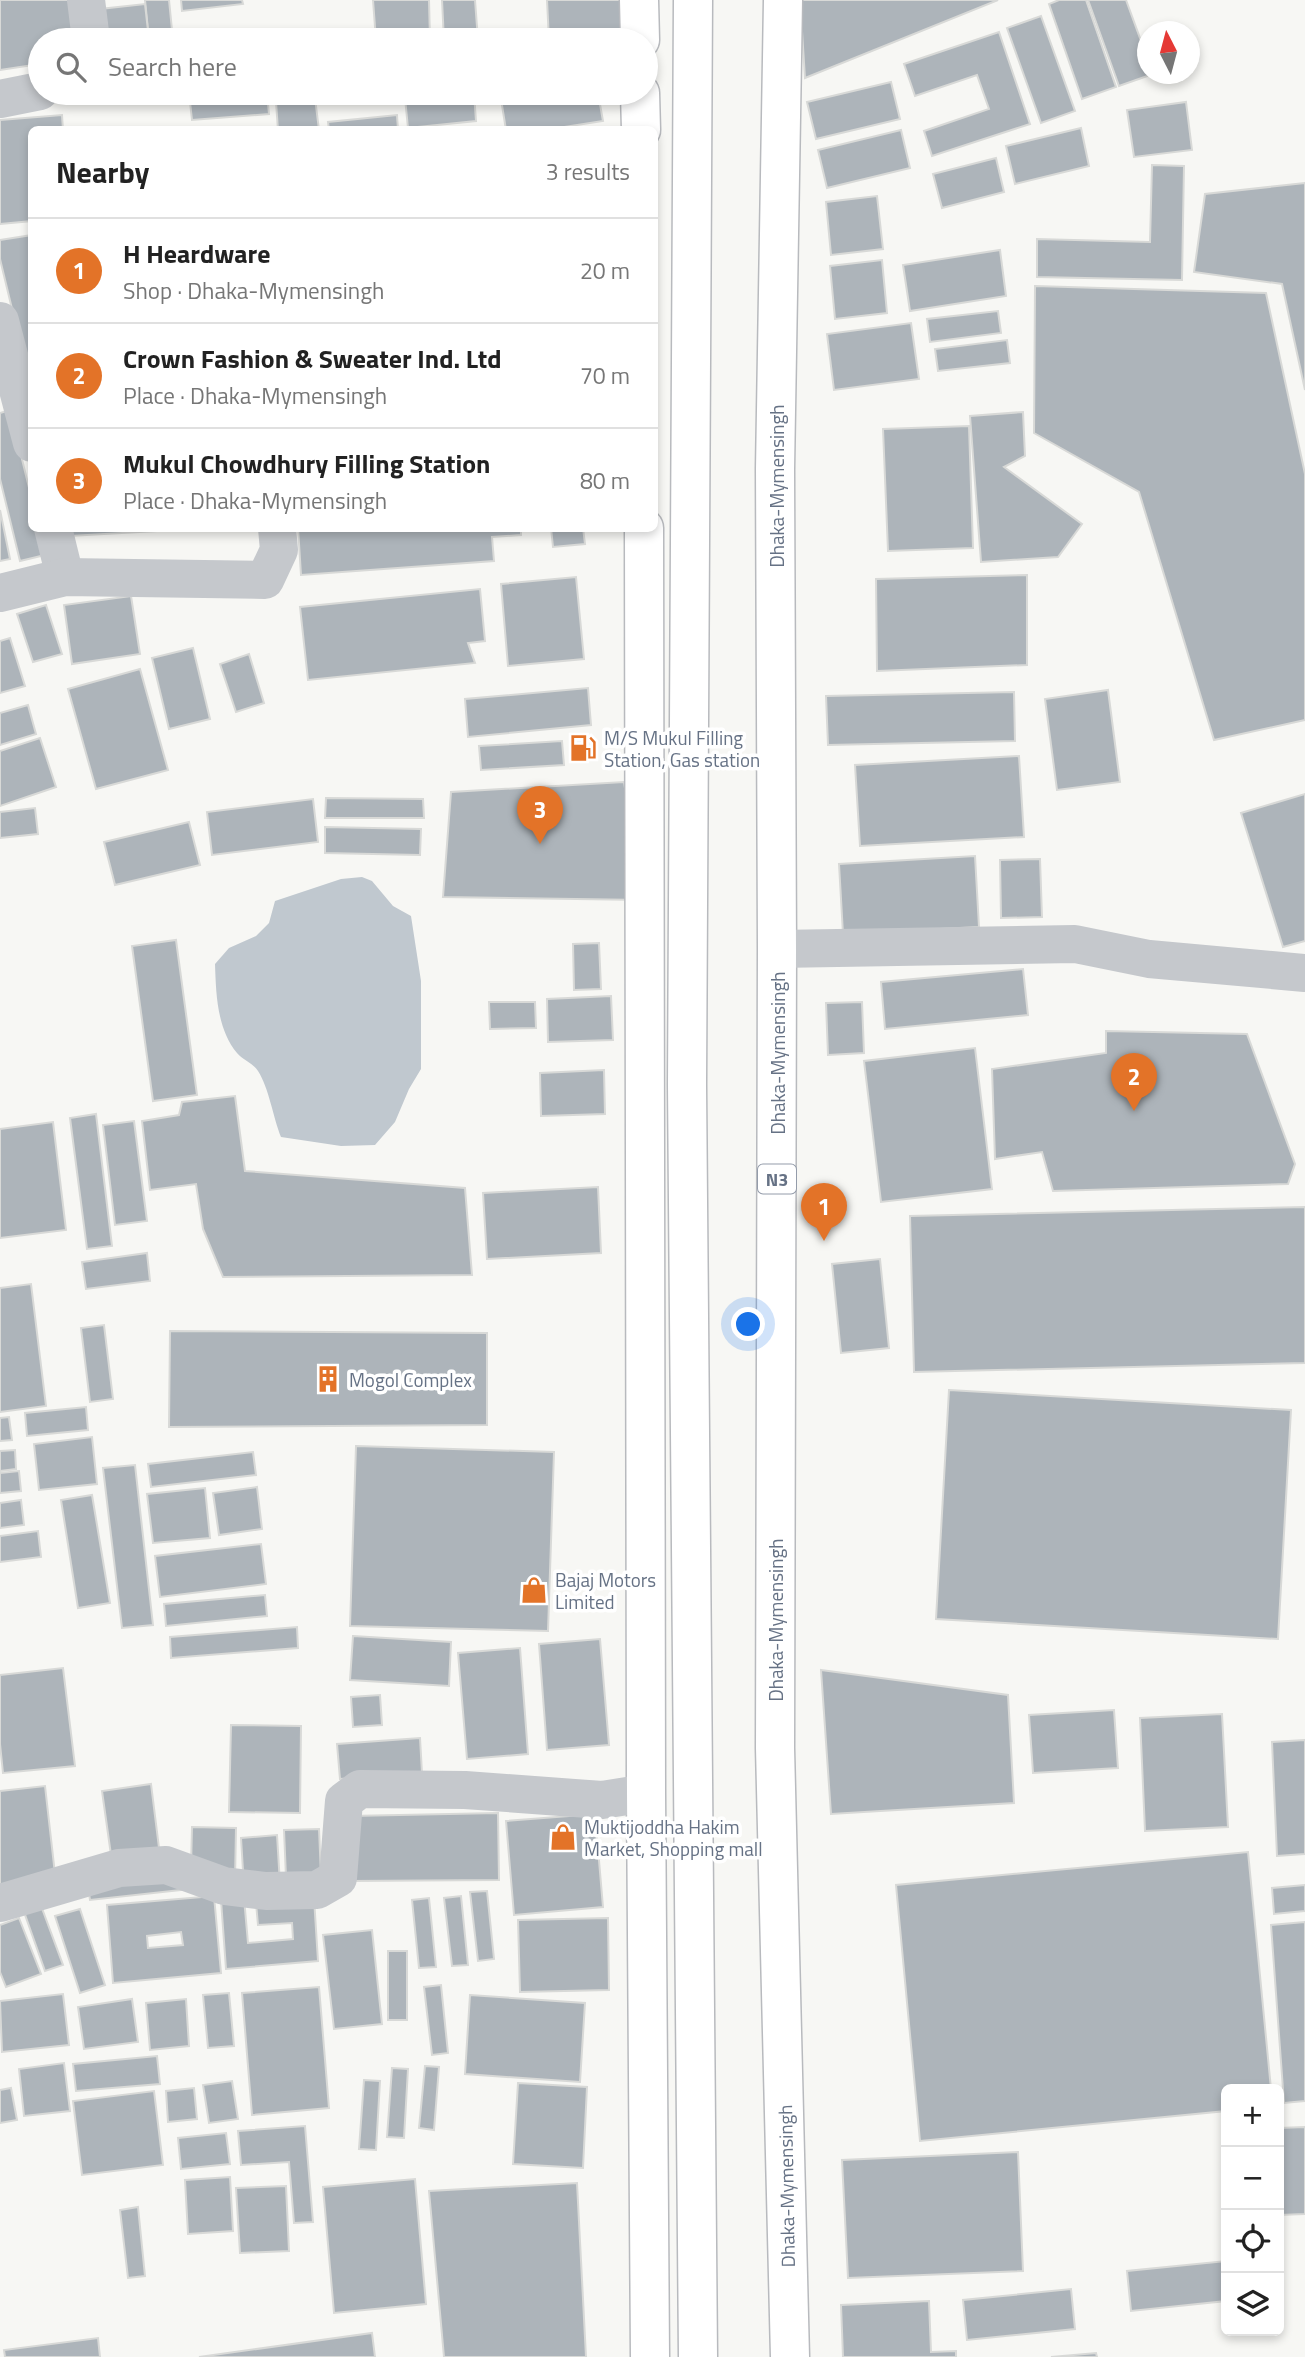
<!DOCTYPE html>
<meta charset="utf-8">
<style>
:root{--surface:#fff;--page:#f6f6f6;--text:#222;--muted:#767676;--line:#e0e0e0;--accent:#e37328}
body{margin:0;font-family:"Titillium Web",sans-serif;background:var(--page);color:var(--text)}
.controls{position:absolute;right:21px;bottom:21px;display:grid;overflow:hidden;border-radius:10px;box-shadow:0 4px 10px #0003}
.controls button{width:63px;height:63px;display:grid;place-items:center;padding:0;border:0;border-bottom:2px solid var(--line);background:var(--surface);color:var(--text);font:35px sans-serif}
.compass{position:absolute;left:1137px;top:21px;width:63px;height:63px;border-radius:50%;background:var(--surface);box-shadow:0 4px 10px #0003;rotate:354deg}
.you{position:absolute;left:749px;top:1325px;width:24px;height:24px;margin:-18px;border:5px solid #fff;border-radius:50%;background:#1a73e8;box-shadow:0 0 0 10px #1a73e833}
.badge{display:grid;place-items:center;width:46px;height:46px;border-radius:50%;background:var(--accent);color:#fff;font-size:23px;font-weight:700}
.pin{position:absolute;translate:-50% -58px;filter:drop-shadow(0 2px 4px #0008)}
.pin::after{content:'';position:absolute;top:37px;width:24px;height:21px;background:inherit;clip-path:polygon(0 0,100% 0,50% 100%)}
.list{margin:0;padding:0;list-style:none}
h2{display:flex;justify-content:space-between;align-items:center;height:91px;margin:0;padding:0 28px;font-size:30px}
h2 small{font-size:23px;font-weight:400;color:var(--muted)}
.list li{display:grid;grid-template-columns:46px 1fr auto;gap:21px;align-items:center;box-sizing:border-box;height:105px;padding:0 28px;border-top:2px solid var(--line)}
.list b{display:block;font-size:26px;white-space:nowrap}
.list p{margin:0;font-size:23px;white-space:nowrap;color:var(--muted)}
.list em{font-size:23px;font-style:normal;color:var(--muted)}
.icon{flex:none;width:38px;height:38px;fill:none;stroke:currentColor;stroke-width:2;stroke-linecap:round;stroke-linejoin:round}
.map{position:relative;flex:none;width:1305px;height:2357px;overflow:hidden}
.search{position:absolute;background:var(--surface);box-shadow:0 4px 10px #0003;left:28px;top:28px;width:630px;height:77px;display:flex;align-items:center;gap:18px;box-sizing:border-box;padding:0 24px;border-radius:38px;color:var(--muted);font-size:26px}
.panel{position:absolute;background:var(--surface);box-shadow:0 4px 10px #0003;left:28px;top:126px;width:630px;height:406px;border-radius:10px}
.map>svg:first-child{display:block}
</style>
<div class="map">
<svg width="1305" height="2357" viewBox="0 0 1305 2357">
<rect width="100%" height="100%" fill="#f7f7f4"/>
<path fill="#c0c8cf" d="M 362,877 L 372,881 L 393,906 L 411,916 L 421,981 L 421,1069 L 409,1089 L 395,1122 L 375,1145 L 341,1146 L 281,1137 C 273,1117 269,1088 258,1071 C 253,1063 243,1060 237,1053 C 217,1029 216,994 215,964 L 229,948 L 256,936 L 269,923 L 275,901 L 341,879 Z"/>
<g fill="#adb4ba" stroke="#d8d9d7" stroke-width="2" fill-rule="evenodd">
<polygon points="0,0 77,0 83,40 40,40 40,64 0,70"/>
<polygon points="145,0 169,0 173,40 149,40"/>
<polygon points="181,0 242,0 243,4 182,11"/>
<polygon points="373,0 429,0 430,40 376,40"/>
<polygon points="442,0 475,0 478,40 444,40"/>
<polygon points="547,0 621,0 622,40 549,40"/>
<polygon points="800,0 998,0 805,78"/>
<polygon points="1059,0 1086,0 1116,87 1082,99 1049,4"/>
<polygon points="1088,0 1126,0 1148,60 1148,74 1153,74 1119,86"/>
<polygon points="145,4 149,40 94,40 91,10"/>
<polygon points="1041,16 1075,111 1041,123 1007,28"/>
<polygon points="999,32 1030,124 932,156 924,131 989,109 977,75 915,96 904,64"/>
<polygon points="891,82 900,119 816,139 807,102"/>
<polygon points="79,93 148,93 80,102"/>
<polygon points="189,93 267,93 269,114 192,120"/>
<polygon points="461,93 474,93 476,121 408,128 405,98"/>
<polygon points="500,93 598,93 603,121 545,130 506,130"/>
<polygon points="315,98 319,130 278,130 276,102"/>
<polygon points="1186,102 1192,150 1134,157 1127,110"/>
<polygon points="62,115 63,130 32,130 32,221 0,224 0,120"/>
<polygon points="397,115 398,130 329,130 328,122"/>
<polygon points="1081,128 1089,166 1015,184 1006,146"/>
<polygon points="901,130 910,168 827,188 818,150"/>
<polygon points="996,158 1004,192 942,208 933,174"/>
<polygon points="1152,165 1184,166 1182,280 1037,277 1037,239 1150,242"/>
<polygon points="1305,183 1305,390 1282,284 1194,272 1205,194"/>
<polygon points="877,196 883,249 831,255 826,202"/>
<polygon points="32,235 32,392 0,259 0,240"/>
<polygon points="1000,250 1006,296 910,311 903,265"/>
<polygon points="882,260 887,313 835,319 830,266"/>
<polygon points="1035,286 1266,293 1305,474 1305,720 1214,740 1139,492 1034,433"/>
<polygon points="998,311 1001,333 930,342 927,319"/>
<polygon points="911,323 919,379 834,390 827,334"/>
<polygon points="1007,340 1010,363 938,371 935,349"/>
<polygon points="10,410 32,500 32,528 38,528 45,555 20,561 0,479 0,413"/>
<polygon points="1023,412 1025,456 1004,467 1082,524 1058,557 981,562 970,416"/>
<polygon points="969,426 973,548 888,551 883,429"/>
<polygon points="0,510 10,559 0,561"/>
<polygon points="70,528 210,528 70,536"/>
<polygon points="298,528 521,528 521,535 492,537 494,561 301,575"/>
<polygon points="551,528 583,528 585,544 553,547"/>
<polygon points="1027,575 1027,665 877,671 876,579"/>
<polygon points="576,577 584,659 508,666 501,584"/>
<polygon points="480,589 485,641 468,643 475,663 308,680 300,607"/>
<polygon points="131,596 140,654 72,664 64,605"/>
<polygon points="46,605 62,654 33,662 17,614"/>
<polygon points="10,638 25,686 0,693 0,641"/>
<polygon points="193,648 210,719 169,729 152,658"/>
<polygon points="249,654 264,703 236,712 220,664"/>
<polygon points="140,669 168,770 96,789 68,689"/>
<polygon points="588,688 591,725 468,737 465,699"/>
<polygon points="1108,690 1120,782 1057,790 1045,699"/>
<polygon points="1014,692 1015,741 828,745 826,696"/>
<polygon points="28,705 36,734 0,745 0,713"/>
<polygon points="40,738 56,787 0,806 0,751"/>
<polygon points="562,741 564,765 481,770 479,746"/>
<polygon points="1019,756 1024,837 860,846 855,765"/>
<polygon points="624,782 643,900 443,897 451,792"/>
<polygon points="1305,794 1305,941 1283,947 1241,813"/>
<polygon points="326,798 423,799 424,818 325,818"/>
<polygon points="313,799 318,842 212,855 207,812"/>
<polygon points="35,808 38,834 0,838 0,812"/>
<polygon points="189,822 200,865 115,885 104,842"/>
<polygon points="325,827 421,829 420,855 325,853"/>
<polygon points="975,856 979,927 843,934 839,864"/>
<polygon points="1040,859 1042,917 1001,918 1000,860"/>
<polygon points="176,940 197,1095 153,1101 132,946"/>
<polygon points="599,943 601,989 574,990 573,944"/>
<polygon points="1023,969 1028,1015 885,1029 881,982"/>
<polygon points="611,996 613,1040 548,1042 547,999"/>
<polygon points="489,1002 535,1002 536,1028 490,1029"/>
<polygon points="862,1002 864,1053 828,1055 826,1003"/>
<polygon points="1106,1031 1247,1034 1295,1164 1288,1184 1053,1191 1042,1152 995,1159 992,1069 1106,1053"/>
<polygon points="975,1048 992,1189 881,1202 864,1061"/>
<polygon points="604,1070 605,1114 541,1116 540,1073"/>
<polygon points="235,1096 245,1171 465,1188 472,1275 223,1277 203,1229 196,1184 150,1190 142,1121 179,1115 182,1102"/>
<polygon points="96,1114 112,1246 87,1249 70,1118"/>
<polygon points="134,1121 147,1221 115,1225 103,1125"/>
<polygon points="53,1122 66,1230 0,1238 0,1129"/>
<polygon points="598,1187 601,1253 487,1259 483,1193"/>
<polygon points="1305,1207 1305,1363 914,1372 910,1216"/>
<polygon points="147,1253 150,1281 86,1289 82,1262"/>
<polygon points="880,1259 889,1348 841,1353 832,1264"/>
<polygon points="31,1284 46,1406 0,1412 0,1288"/>
<polygon points="104,1325 113,1399 90,1402 81,1328"/>
<polygon points="170,1331 487,1333 487,1425 169,1427"/>
<polygon points="949,1390 1291,1410 1278,1639 936,1619"/>
<polygon points="86,1407 88,1430 27,1436 25,1413"/>
<polygon points="9,1417 12,1440 0,1441 0,1418"/>
<polygon points="92,1437 97,1484 39,1490 34,1444"/>
<polygon points="356,1446 554,1452 548,1631 350,1626"/>
<polygon points="15,1450 16,1469 0,1471 0,1451"/>
<polygon points="253,1452 256,1475 151,1487 148,1464"/>
<polygon points="135,1465 153,1625 122,1628 103,1468"/>
<polygon points="19,1471 21,1491 0,1493 0,1473"/>
<polygon points="257,1487 262,1529 219,1535 213,1493"/>
<polygon points="205,1488 210,1538 153,1543 147,1494"/>
<polygon points="92,1495 110,1603 78,1608 61,1500"/>
<polygon points="21,1500 24,1525 0,1528 0,1503"/>
<polygon points="38,1531 41,1557 0,1562 0,1536"/>
<polygon points="261,1544 266,1584 160,1597 155,1556"/>
<polygon points="265,1595 267,1616 166,1626 164,1604"/>
<polygon points="297,1627 298,1648 171,1658 170,1637"/>
<polygon points="353,1636 451,1642 449,1686 350,1680"/>
<polygon points="600,1639 609,1745 547,1750 539,1644"/>
<polygon points="520,1648 528,1754 467,1759 458,1653"/>
<polygon points="63,1668 75,1766 3,1773 0,1744 0,1675"/>
<polygon points="821,1670 1008,1695 1014,1803 831,1814"/>
<polygon points="380,1695 382,1725 353,1727 351,1697"/>
<polygon points="1114,1710 1118,1768 1033,1773 1029,1715"/>
<polygon points="1222,1714 1228,1827 1145,1831 1140,1718"/>
<polygon points="231,1725 301,1726 300,1813 229,1812"/>
<polygon points="420,1738 422,1773 340,1779 337,1744"/>
<polygon points="1305,1740 1305,1854 1277,1856 1272,1742"/>
<polygon points="151,1784 159,1848 111,1855 102,1791"/>
<polygon points="45,1786 56,1883 0,1890 0,1791"/>
<polygon points="498,1813 499,1880 350,1881 350,1816"/>
<polygon points="595,1814 603,1907 514,1915 506,1821"/>
<polygon points="192,1827 236,1828 235,1880 191,1867"/>
<polygon points="319,1829 321,1875 286,1877 284,1830"/>
<polygon points="277,1835 280,1884 244,1887 241,1838"/>
<polygon points="1248,1852 1271,2089 1226,2089 1226,2111 920,2141 896,1885"/>
<polygon points="168,1872 190,1889 90,1900 87,1881"/>
<polygon points="1305,1885 1305,1911 1274,1914 1272,1888"/>
<polygon points="487,1891 494,1959 478,1961 470,1892"/>
<path d="M 214,1896 L 221,1973 L 113,1983 L 107,1905 ZM 181,1932 L 183,1945 L 148,1948 L 147,1936 Z"/>
<polygon points="461,1896 468,1965 452,1966 444,1898"/>
<polygon points="244,1898 248,1943 293,1939 292,1923 258,1925 256,1903 314,1898 318,1961 226,1969 221,1900"/>
<polygon points="429,1898 436,1967 419,1968 412,1900"/>
<polygon points="40,1903 63,1965 45,1971 23,1909"/>
<polygon points="80,1909 105,1985 80,1993 55,1916"/>
<polygon points="19,1918 41,1974 6,1987 0,1972 0,1925"/>
<polygon points="608,1918 609,1990 520,1992 518,1920"/>
<polygon points="1305,1922 1305,2101 1284,2103 1271,1925"/>
<polygon points="372,1930 382,2024 334,2029 323,1935"/>
<rect x="388" y="1951" width="19" height="69"/>
<polygon points="441,1985 448,2053 432,2055 424,1987"/>
<polygon points="319,1987 329,2108 252,2115 242,1993"/>
<polygon points="229,1993 234,2046 208,2048 203,1995"/>
<polygon points="63,1994 69,2045 2,2052 0,2001"/>
<polygon points="470,1995 585,2003 580,2082 465,2074"/>
<polygon points="132,1999 138,2042 84,2049 78,2007"/>
<polygon points="186,1999 189,2046 150,2050 146,2003"/>
<polygon points="157,2056 160,2084 76,2091 73,2064"/>
<polygon points="64,2063 70,2111 24,2116 19,2069"/>
<polygon points="425,2066 439,2067 434,2130 419,2128"/>
<polygon points="392,2068 408,2069 404,2138 387,2137"/>
<polygon points="364,2080 380,2081 376,2150 359,2149"/>
<polygon points="232,2081 238,2119 209,2123 203,2085"/>
<polygon points="518,2083 587,2087 583,2168 513,2164"/>
<polygon points="11,2088 17,2120 0,2123 0,2090"/>
<polygon points="194,2088 197,2119 168,2122 166,2091"/>
<polygon points="154,2091 163,2165 82,2175 73,2101"/>
<polygon points="305,2126 313,2222 294,2223 289,2162 241,2165 238,2131"/>
<polygon points="1305,2127 1305,2214 1279,2215 1279,2128"/>
<polygon points="226,2133 230,2164 181,2169 178,2138"/>
<polygon points="1018,2152 1023,2271 848,2278 842,2160"/>
<polygon points="230,2177 233,2231 188,2234 185,2180"/>
<polygon points="415,2179 426,2304 334,2313 323,2187"/>
<polygon points="577,2183 586,2357 444,2357 429,2191"/>
<polygon points="286,2186 289,2251 240,2253 236,2188"/>
<polygon points="138,2207 145,2276 128,2278 120,2210"/>
<polygon points="1226,2261 1226,2301 1131,2311 1127,2271"/>
<polygon points="1071,2289 1075,2329 967,2340 963,2300"/>
<polygon points="929,2301 931,2352 956,2351 956,2357 843,2357 841,2305"/>
<polygon points="372,2333 375,2357 199,2357"/>
<polygon points="98,2338 100,2357 5,2357 4,2350"/>
<polygon points="1096,2353 1097,2357 1051,2357"/>
</g>
<g fill="none" stroke-linecap="round" stroke-linejoin="round">
<defs>
<g id="highway">
<polyline points="639,0 640,40"/>
<polyline points="693,0 687,1085 698,2357"/>
<polyline points="783,0 775,469 777,949 775,1748 790,2357"/>
<polyline points="640,93 641,130"/>
<polyline points="644,528 646,1793 650,2357"/>
</g>
</defs>
<use href="#highway" stroke="#b8babe" stroke-width="41"/>
<g stroke="#c5c8cc" stroke-width="38">
<polyline points="86,0 91,40"/>
<polyline points="0,99 40,91"/>
<polyline points="0,321 32,443"/>
<polyline points="53,528 65,577"/>
<polyline points="0,593 65,577 265,580 279,550 277,528"/>
<polyline points="777,949 1075,944 1149,959 1305,973"/>
<polyline points="0,1903 119,1868 166,1865 224,1886 266,1891 317,1890 338,1878 344,1801 360,1789 465,1790 602,1800 646,1793"/>
</g>
<use href="#highway" stroke="#fff" stroke-width="38"/>
</g>
<defs>
<symbol id="fuel-bare" viewBox="-9 -9 18 18"><path d="M-5.5-6h7V0h2V4h1.3V-2.5L3-4.5l.8-.8L6-3V5H2.5V1h-1V6h-7ZM-4.2-4.7v3.2H.2V-4.7Z" fill="#e37328" stroke="#fff" stroke-width="2.5" paint-order="stroke"/></symbol>
<symbol id="building-bare" viewBox="-9 -9 18 18"><path d="M-4-6H4V6H1V3H-1V6H-4ZM-2.5-4.3h1.7v1.8h-1.7ZM.8-4.3h1.7v1.8H.8ZM-2.5-1h1.7V.8h-1.7ZM.8-1h1.7V.8H.8Z" fill="#e37328" stroke="#fff" stroke-width="2.5" paint-order="stroke"/></symbol>
<symbol id="shop-bare" viewBox="-9 -9 18 18"><path d="M-5-2.5h2.3a2.7 3.5 0 0 1 5.4 0H5L5.5 6h-11ZM-1.5-2.5h3a1.5 2.3 0 0 0-3 0Z" fill="#e37328" stroke="#fff" stroke-width="2.5" paint-order="stroke"/></symbol>
</defs>
<g fill-rule="evenodd">
<use href="#fuel-bare" x="564" y="729" width="38" height="38"/>
<use href="#building-bare" x="309" y="1360" width="38" height="38"/>
<use href="#shop-bare" x="515" y="1571" width="38" height="38"/>
<use href="#shop-bare" x="544" y="1818" width="38" height="38"/>
</g>
<g text-anchor="middle" dominant-baseline="central" stroke-width="7" stroke-linejoin="round" paint-order="stroke">
<rect fill="#fff" stroke="#949caa" stroke-width="2" x="758" y="1164.5" width="38" height="29" rx="5"/>
<g font-size="18" font-weight="bold" fill="#667285">
<text x="777" y="1179">N3</text>
</g>
<g font-size="19" fill="#667285" stroke="#fff">
<text transform="translate(776 486) rotate(-90)">Dhaka-Mymensingh</text>
<text transform="translate(777 1053) rotate(-90)">Dhaka-Mymensingh</text>
<text transform="translate(775 1620) rotate(-90)">Dhaka-Mymensingh</text>
<text transform="translate(786 2186) rotate(-91)">Dhaka-Mymensingh</text>
</g>
<g font-size="19" fill="#667285" stroke="#fff" text-anchor="start">
<text x="604" y="737">M/S Mukul Filling<tspan x="604" dy="22">Station, Gas station</tspan></text>
<text x="349" y="1379">Mogol Complex</text>
<text x="555" y="1579">Bajaj Motors<tspan x="555" dy="22">Limited</tspan></text>
<text x="584" y="1826">Muktijoddha Hakim<tspan x="584" dy="22">Market, Shopping mall</tspan></text>
</g>
</g>
</svg>
<div class="controls">
<button>+</button>
<button>−</button>
<button><svg class="icon" aria-label="locate" viewBox="0 0 24 24"><circle cx="12" cy="12" r="6"/><path d="M12 2v4M12 18v4M2 12h4M18 12h4"/></svg></button>
<button><svg class="icon" aria-label="layers" viewBox="0 0 24 24"><path d="M12 4l9 5-9 5-9-5zM3 14l9 5 9-5"/></svg></button>
</div>
<svg class="compass" viewBox="-18 -18 36 36"><path d="M0-13l5 13h-10z" fill="#e53935"/><path d="M0 13l5-13h-10z" fill="#767676"/></svg>
<div class="you"></div>
<div class="pin badge" style="left:824px;top:1241px">1</div>
<div class="pin badge" style="left:1134px;top:1111px">2</div>
<div class="pin badge" style="left:540px;top:844px">3</div>
<div class="search"><svg class="icon" aria-label="search" viewBox="0 0 24 24"><circle cx="10" cy="10" r="6"/><path d="M15 15l6 6"/></svg>Search here</div>
<section class="panel">
<h2>Nearby<small>3 results</small></h2>
<ul class="list">
<li><span class="badge">1</span><div><b>H Heardware</b><p>Shop · Dhaka-Mymensingh</p></div><em>20 m</em></li>
<li><span class="badge">2</span><div><b>Crown Fashion &amp; Sweater Ind. Ltd</b><p>Place · Dhaka-Mymensingh</p></div><em>70 m</em></li>
<li><span class="badge">3</span><div><b>Mukul Chowdhury Filling Station</b><p>Place · Dhaka-Mymensingh</p></div><em>80 m</em></li>
</ul>
</section>
</div>
